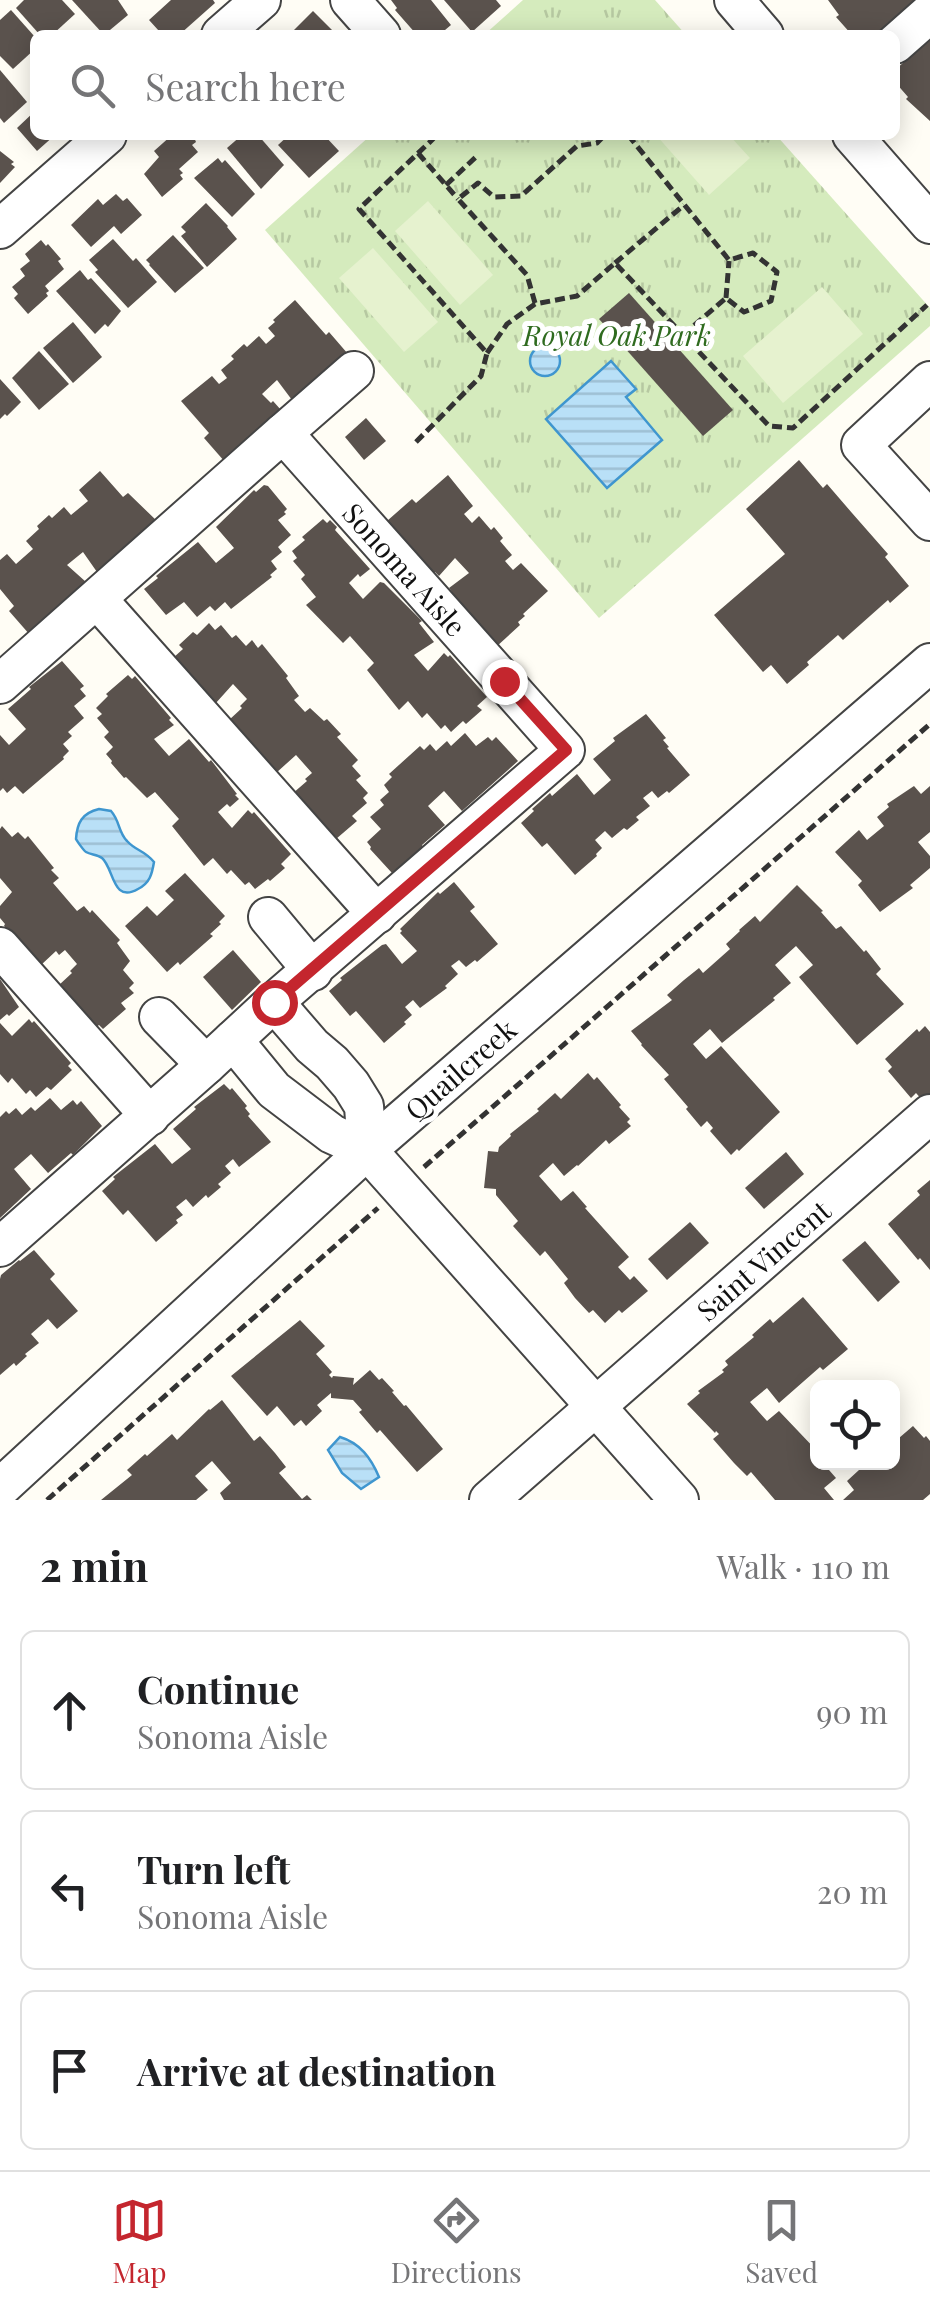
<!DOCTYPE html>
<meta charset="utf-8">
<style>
:root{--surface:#fff;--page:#f6f6f6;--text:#202124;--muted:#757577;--line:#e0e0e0;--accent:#c4262e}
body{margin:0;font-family:"Playfair Display",serif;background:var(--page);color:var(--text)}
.controls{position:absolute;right:30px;bottom:30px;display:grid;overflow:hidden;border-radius:15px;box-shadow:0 5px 25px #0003}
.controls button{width:90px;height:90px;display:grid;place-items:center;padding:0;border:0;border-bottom:2px solid var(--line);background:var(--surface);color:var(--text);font:50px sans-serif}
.stop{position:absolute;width:30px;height:30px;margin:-22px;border:8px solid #c4262e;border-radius:50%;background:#fff}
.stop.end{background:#c4262e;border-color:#fff;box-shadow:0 2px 10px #0008}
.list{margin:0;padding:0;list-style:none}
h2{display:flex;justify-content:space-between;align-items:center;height:130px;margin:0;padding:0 40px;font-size:42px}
h2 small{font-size:32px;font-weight:400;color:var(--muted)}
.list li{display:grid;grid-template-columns:65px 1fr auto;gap:30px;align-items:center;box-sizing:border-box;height:160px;margin:0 20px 20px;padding:0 20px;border:2px solid var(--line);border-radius:15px}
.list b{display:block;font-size:38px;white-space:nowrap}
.list p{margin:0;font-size:32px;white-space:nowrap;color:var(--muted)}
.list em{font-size:32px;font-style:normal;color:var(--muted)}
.icon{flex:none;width:55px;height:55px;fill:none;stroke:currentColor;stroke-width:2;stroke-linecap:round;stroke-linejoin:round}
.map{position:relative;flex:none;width:930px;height:1500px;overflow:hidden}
.search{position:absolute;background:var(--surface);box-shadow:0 5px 25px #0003;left:30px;right:30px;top:30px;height:110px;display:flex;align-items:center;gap:25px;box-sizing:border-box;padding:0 35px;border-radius:15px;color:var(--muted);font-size:38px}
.sheet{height:670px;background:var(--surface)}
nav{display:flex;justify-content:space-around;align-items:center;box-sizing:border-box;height:140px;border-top:2px solid var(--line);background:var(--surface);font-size:28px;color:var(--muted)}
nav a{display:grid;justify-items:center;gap:5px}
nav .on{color:var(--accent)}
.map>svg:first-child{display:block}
</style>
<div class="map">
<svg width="930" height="1500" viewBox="0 0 930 1500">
<defs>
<pattern id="grass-tufts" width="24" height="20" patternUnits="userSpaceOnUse" patternTransform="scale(2.5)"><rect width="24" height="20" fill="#d5ebbd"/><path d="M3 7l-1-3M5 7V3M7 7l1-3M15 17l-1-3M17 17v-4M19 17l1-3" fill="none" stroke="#b6c8a1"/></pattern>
<pattern id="water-rules" width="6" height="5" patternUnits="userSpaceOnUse" patternTransform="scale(2.5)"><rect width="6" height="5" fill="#b9e0f7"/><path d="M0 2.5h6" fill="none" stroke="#9ebfd3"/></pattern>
</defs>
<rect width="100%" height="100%" fill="#fffdf5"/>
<g fill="url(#grass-tufts)">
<polygon points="523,0 655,0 686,35 484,35"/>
<polygon points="371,135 776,135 930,308 930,326 599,618 265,230"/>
</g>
<g fill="#e6f2cf">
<polygon points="656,135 729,135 750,158 709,195"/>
<polygon points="428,201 493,275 460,305 395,231"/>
<polygon points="373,248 438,322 404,352 339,278"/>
<polygon points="822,287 863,334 783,403 743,356"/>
</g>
<g fill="url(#water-rules)" stroke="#3f96cf" stroke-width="2.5">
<circle cx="545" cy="361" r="15"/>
<polygon points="611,361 636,389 626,397 662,440 607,488 546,419"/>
<path d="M 99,809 L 111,811 C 120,821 118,832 127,841 C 136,851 144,850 154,862 C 152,874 150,883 138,889 C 112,904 114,868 102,858 C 97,854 91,855 86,852 C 84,851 77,841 76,839 C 77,823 82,813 99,809 Z"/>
<path d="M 340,1437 C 360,1443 371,1458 379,1477 L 361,1489 L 342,1473 L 328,1450 Z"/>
</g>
<g fill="#5a524d">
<polygon points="24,0 62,0 75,14 52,35 40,35 16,8"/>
<polygon points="72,0 118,0 128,15 104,35"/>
<polygon points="171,0 213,0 215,3 179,35 159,35 157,32 159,31 149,20"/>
<polygon points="391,0 431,0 451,25 439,35 417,35 395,10 397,8"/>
<polygon points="444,0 496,0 501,6 472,32"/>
<polygon points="828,0 916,0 877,35 852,35 836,17 839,15"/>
<polygon points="11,10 35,37 35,49 13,69 0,56 0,20"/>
<polygon points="313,11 333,31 329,35 289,35"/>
<polygon points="930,39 930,121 906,99 908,97 895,82 895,70"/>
<polygon points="0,70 27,102 4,123 0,118"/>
<polygon points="35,111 35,135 55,135 37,151 17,128"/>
<polygon points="172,135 193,135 196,142 192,145 198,152 179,169 183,173 180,175 183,179 162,197 144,174 159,157 154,151"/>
<polygon points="242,135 258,135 284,165 261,189 227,148"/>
<polygon points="289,135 324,135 339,151 309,178 278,145"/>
<polygon points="0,151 14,162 11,164 15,167 0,183"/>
<polygon points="218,158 222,163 225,160 255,194 232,217 194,178"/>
<polygon points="116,194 123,201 127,198 142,215 121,234 114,226 91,247 71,225 98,199 103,205"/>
<polygon points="206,203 228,226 227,227 237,239 207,267 181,236 186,232 181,227"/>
<polygon points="173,235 204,268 175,293 149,265 150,264 146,260"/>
<polygon points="113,239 133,261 136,258 157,282 128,308 95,272 98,270 89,260"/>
<polygon points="41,240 46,246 48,244 61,259 58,261 64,269 45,286 49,291 46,293 48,296 28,314 14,298 18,294 12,287 25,276 20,269 30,261 25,254"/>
<polygon points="80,270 88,280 91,278 121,311 108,327 105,324 95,334 56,291"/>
<polygon points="629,293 733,410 703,436 599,319"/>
<polygon points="295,300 326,335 329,332 348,354 292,400 277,380 262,394 271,403 273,401 281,410 277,413 278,415 225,462 204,438 209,433 181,401 212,376 219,384 227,378 221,370 234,359 231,356 244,344 247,347 259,336 266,344 275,336 268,328 275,322 273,320"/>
<polygon points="73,322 102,357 73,383 43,348"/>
<polygon points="39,351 69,384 39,410 12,378"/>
<polygon points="0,379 21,402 7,416 5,414 0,419"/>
<polygon points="366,418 386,441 364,460 345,437"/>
<polygon points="799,460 823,488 827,484 852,513 888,554 885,557 909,586 890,603 888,600 843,640 838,635 807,662 809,665 787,684 771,665 763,672 714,615 785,554 746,509"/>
<polygon points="100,471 123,497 128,493 158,522 102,572 100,570 97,572 83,552 67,565 86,582 30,635 9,611 14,606 0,589 0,560 7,554 16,564 33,549 26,541 39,529 37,526 49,515 52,518 64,507 71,515 88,501 79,490"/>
<polygon points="448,475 473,506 464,514 472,523 479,516 491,530 494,527 503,538 500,541 512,555 505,561 513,570 521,563 548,591 523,614 525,616 518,622 520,625 496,647 450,594 452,592 449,588 469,573 455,558 439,576 435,572 433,574 397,536 399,534 387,521 412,499 416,503"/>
<polygon points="264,485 268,486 287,509 284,512 286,514 278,520 291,535 278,547 282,552 271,561 277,569 270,575 272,577 231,609 225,602 215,611 210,606 197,617 184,602 166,615 144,589 158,578 156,576 198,542 216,563 234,548 216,527 254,490 256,492"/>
<polygon points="323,519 327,523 330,520 337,527 335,530 370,569 360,577 358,574 349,583 363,599 380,582 384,583 422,621 419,623 434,642 414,655 428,671 444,653 448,657 450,655 487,697 477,706 482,710 466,724 463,721 451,732 445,725 441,729 427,713 422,718 408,701 399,710 367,670 374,663 350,636 343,643 306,605 316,597 301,579 305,575 293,561 297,558 292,551 305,540 302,537"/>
<polygon points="209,623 215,630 221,625 232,638 236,635 246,646 252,640 258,648 262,644 288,676 286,678 299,696 294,700 305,712 310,708 324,721 327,719 341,734 337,737 358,760 352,766 361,776 356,780 368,793 363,798 367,803 352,816 357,821 336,839 333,834 330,837 292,794 307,781 305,779 312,773 296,755 276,773 229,720 242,708 240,706 247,699 233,684 215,704 173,658 183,649 179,645 193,632 197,635"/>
<polygon points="62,661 84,686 80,689 86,696 74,706 84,718 68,732 72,736 63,744 69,751 63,757 64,759 23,794 15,786 7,793 3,788 0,791 0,735 9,745 26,729 8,709 31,689 29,687"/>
<polygon points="128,675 132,679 135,676 171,718 169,720 174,725 154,739 169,756 189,739 209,762 211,760 237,794 235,795 239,799 230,807 227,804 218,812 232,828 248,810 252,814 254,812 291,854 281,864 285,868 270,881 268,879 255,889 249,882 245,885 231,870 227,874 213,858 204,866 172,826 179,819 155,792 147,798 126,777 124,778 111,763 112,761 106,754 113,747 104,737 109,732 97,718 102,714 96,708 108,696 106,694"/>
<polygon points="646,714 666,738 663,740 669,747 667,748 690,775 669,793 667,791 658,798 652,791 643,798 650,806 636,817 639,820 627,830 624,828 612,838 605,831 595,840 602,848 596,854 597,856 575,875 547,843 542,847 521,823 534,811 532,809 550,793 552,796 577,774 594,795 611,780 593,759 615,741 613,738"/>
<polygon points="465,733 476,746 488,737 492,741 496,737 518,761 462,811 444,791 428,806 445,825 422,845 423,847 392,873 370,849 371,847 367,842 381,829 370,817 384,805 380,800 389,792 384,785 392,777 389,774 420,746 424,750 430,744 436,751 447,741 451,746"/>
<polygon points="914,786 921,794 930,786 930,832 918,842 930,856 930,868 910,885 913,888 880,912 858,885 862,881 835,852 859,830 867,840 884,826 877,817 889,807 887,804"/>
<polygon points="2,826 12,837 18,832 25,839 28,836 54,868 51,870 59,878 53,883 77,911 84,906 90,913 92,910 120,940 117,943 130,961 123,970 134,983 129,988 134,993 121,1003 126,1009 103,1029 99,1025 95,1028 59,985 72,973 70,971 77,964 65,950 59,955 56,951 41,965 4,926 5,924 0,918 0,906 12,892 0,878 0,829"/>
<polygon points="185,873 225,916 219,922 221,924 210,934 213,936 180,965 178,962 167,972 125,926 147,906 157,916 174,900 165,891"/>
<polygon points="454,882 475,907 470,911 498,944 477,962 475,960 466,967 459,960 451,966 458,974 445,986 447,988 420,1008 413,1000 405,1007 412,1015 404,1022 406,1024 384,1043 356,1011 350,1016 329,991 342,980 340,978 382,945 386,944 402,964 417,951 400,933 402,931 400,929 438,892 440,894"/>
<polygon points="797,885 823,911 821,912 836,929 841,926 864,952 866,950 881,969 876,974 904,1004 857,1045 799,977 813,965 796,946 775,965 791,983 773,998 775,1000 722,1043 710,1029 693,1044 706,1059 721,1046 780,1112 739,1151 737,1149 731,1155 710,1131 713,1128 707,1121 701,1127 686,1109 688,1107 664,1079 669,1075 641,1045 642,1044 631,1031 672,1000 667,995 684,980 699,968 703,973 730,949 726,944 740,931 739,930 755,916 760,922"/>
<polygon points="233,950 261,982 232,1010 203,977"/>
<polygon points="0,979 19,1007 9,1016 7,1014 0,1020"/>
<polygon points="29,1019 32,1023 34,1021 71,1063 68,1066 72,1070 51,1090 47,1087 36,1097 30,1090 26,1094 12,1078 8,1083 0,1074 0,1023 12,1036"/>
<polygon points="925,1026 930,1032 930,1095 923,1101 916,1093 911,1098 888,1071 892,1067 885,1059 917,1029 919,1032"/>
<polygon points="588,1073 594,1080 597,1077 621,1105 619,1107 630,1119 627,1122 631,1126 609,1144 606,1140 578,1166 577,1165 564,1176 553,1163 539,1176 561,1201 573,1191 587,1207 585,1208 629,1257 618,1267 630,1280 634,1276 648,1291 622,1313 619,1310 605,1323 593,1310 589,1313 575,1298 564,1283 568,1279 545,1251 540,1256 513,1226 518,1221 496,1195 496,1189 484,1188 488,1151 498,1152 499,1147 511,1136 510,1134 539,1111 537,1109 555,1093 561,1099"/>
<polygon points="224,1084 230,1090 232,1088 247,1106 245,1108 250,1114 248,1116 271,1142 239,1167 233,1159 225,1166 231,1173 218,1184 221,1187 208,1198 206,1195 193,1207 186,1199 176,1207 183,1215 176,1220 178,1223 156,1242 128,1210 123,1215 102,1191 115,1179 113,1177 155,1144 172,1164 191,1149 173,1129 196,1109 194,1107"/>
<polygon points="50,1098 61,1110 73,1100 77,1105 81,1101 102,1126 73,1155 71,1153 48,1173 31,1154 14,1169 31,1189 0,1218 0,1117 6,1111 9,1114 16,1108 22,1115 31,1107 35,1111"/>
<polygon points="786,1152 804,1174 764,1209 745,1188"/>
<polygon points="930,1180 930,1270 920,1258 918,1260 888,1224 920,1195 917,1191"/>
<polygon points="690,1222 709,1243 667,1280 648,1259"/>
<polygon points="865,1241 900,1282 878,1302 842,1260"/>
<polygon points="34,1250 55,1274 50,1279 78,1311 57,1329 48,1319 31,1334 39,1343 25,1354 27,1356 16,1366 14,1363 0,1375 0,1279 1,1275 19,1260 20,1261"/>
<polygon points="803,1297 848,1349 823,1370 820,1367 779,1403 767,1388 750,1402 767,1421 779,1411 818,1452 818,1462 822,1462 836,1478 824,1488 834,1500 775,1500 751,1472 747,1476 734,1463 713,1439 719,1434 716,1431 715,1433 687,1404 700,1393 698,1391 724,1372 722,1370 728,1365 725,1361 754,1337 752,1335 770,1319 773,1323"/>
<polygon points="300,1320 325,1346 316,1354 332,1372 329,1375 332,1378 333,1376 354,1378 353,1385 370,1370 379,1380 382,1378 394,1391 392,1392 404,1406 406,1405 443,1449 417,1472 380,1430 377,1433 359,1412 362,1410 353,1400 331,1398 331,1393 317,1405 322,1411 306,1426 301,1420 294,1426 277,1406 267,1416 231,1376"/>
<polygon points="222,1400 254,1441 260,1436 275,1453 286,1467 279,1473 302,1499 307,1495 312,1500 224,1500 220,1493 231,1483 212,1461 195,1476 208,1490 196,1500 101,1500 132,1475 127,1470 145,1454 147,1456 172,1434 177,1440 209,1409 210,1410"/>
<polygon points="913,1426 924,1438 926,1436 930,1441 930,1494 923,1500 843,1500 854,1490 847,1481 859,1470 858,1468 865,1462 892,1462 892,1444"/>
</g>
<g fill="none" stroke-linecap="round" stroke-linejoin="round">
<defs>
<g id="minor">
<polyline points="350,0 381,35"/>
<polyline points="734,0 764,35"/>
<polyline points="221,35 261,0"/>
<polyline points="895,44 930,13"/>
<polyline points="852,135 930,224"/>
<polyline points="0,229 107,135"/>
<polyline points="930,381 861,445 930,521"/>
<polyline points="283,433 354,371"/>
<polyline points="97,599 377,914"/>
<polyline points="0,684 283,433 565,750 274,1002 206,1065 0,1247"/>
<polyline points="268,917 313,971"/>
<polyline points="0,947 150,1116"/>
<polyline points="274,1002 312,1046 332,1063 351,1085 364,1106 367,1150"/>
<polyline points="159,1017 206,1065"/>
<polyline points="233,1040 274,1090 332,1134 367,1150 679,1500"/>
<polyline points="0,1488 367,1150 930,663"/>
<polyline points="489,1500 930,1114"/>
</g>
</defs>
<use href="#minor" stroke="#444" stroke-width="42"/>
<g stroke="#333" stroke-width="5" stroke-dasharray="10 5" stroke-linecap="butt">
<polyline points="628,135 729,260 753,253 777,272 771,301 744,312 726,298 683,335"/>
<polyline points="418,153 458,199"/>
<polyline points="446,185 477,156"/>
<polyline points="615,263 684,205"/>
<polyline points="726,298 729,261"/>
<polyline points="535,303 527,275 458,199 478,183 494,197 521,196 577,146 597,143 605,135"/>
<polyline points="487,353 507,324 535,304 577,296 615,263 769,426 793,428 927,305"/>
<polyline points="416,442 481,376 487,353 359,209 433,139 433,135"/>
<polyline points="424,1167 930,724"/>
<polyline points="47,1500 378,1208"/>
</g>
<use href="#minor" stroke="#fff" stroke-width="38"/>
</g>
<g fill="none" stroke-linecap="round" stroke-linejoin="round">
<polyline stroke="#c4262e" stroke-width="12" points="274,1002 566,750 504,681"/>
</g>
<g text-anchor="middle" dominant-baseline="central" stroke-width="10" stroke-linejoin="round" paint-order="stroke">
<g font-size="28" font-style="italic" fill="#2f6b1f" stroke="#fff">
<text x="617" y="334">Royal Oak Park</text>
</g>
<g font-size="28" fill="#111" stroke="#fff">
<text transform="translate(405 569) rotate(48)">Sonoma Aisle</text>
<text transform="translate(460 1069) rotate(-41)">Quailcreek</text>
<text transform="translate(763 1260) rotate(-41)">Saint Vincent</text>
</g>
</g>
</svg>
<div class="controls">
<button><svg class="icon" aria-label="locate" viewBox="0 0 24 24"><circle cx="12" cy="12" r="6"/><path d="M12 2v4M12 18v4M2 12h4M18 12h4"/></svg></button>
</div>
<div class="stop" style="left:274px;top:1002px"></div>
<div class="stop end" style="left:504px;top:681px"></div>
<div class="search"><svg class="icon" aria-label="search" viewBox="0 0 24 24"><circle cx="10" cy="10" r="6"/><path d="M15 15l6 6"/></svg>Search here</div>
</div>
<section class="sheet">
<h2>2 min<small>Walk · 110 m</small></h2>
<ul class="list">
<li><svg class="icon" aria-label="ahead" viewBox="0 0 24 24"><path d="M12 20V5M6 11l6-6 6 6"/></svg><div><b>Continue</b><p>Sonoma Aisle</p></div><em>90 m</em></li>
<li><svg class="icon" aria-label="left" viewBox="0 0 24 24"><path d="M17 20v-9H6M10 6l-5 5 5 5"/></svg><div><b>Turn left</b><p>Sonoma Aisle</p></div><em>20 m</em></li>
<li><svg class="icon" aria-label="arrive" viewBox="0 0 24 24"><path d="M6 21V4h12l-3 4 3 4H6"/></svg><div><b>Arrive at destination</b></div></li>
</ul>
</section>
<nav>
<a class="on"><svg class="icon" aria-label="map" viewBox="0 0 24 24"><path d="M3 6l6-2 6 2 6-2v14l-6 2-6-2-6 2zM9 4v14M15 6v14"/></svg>Map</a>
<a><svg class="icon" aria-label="directions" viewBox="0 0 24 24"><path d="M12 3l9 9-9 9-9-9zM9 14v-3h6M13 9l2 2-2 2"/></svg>Directions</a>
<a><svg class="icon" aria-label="saved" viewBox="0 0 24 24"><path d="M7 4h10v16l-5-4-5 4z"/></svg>Saved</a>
</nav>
